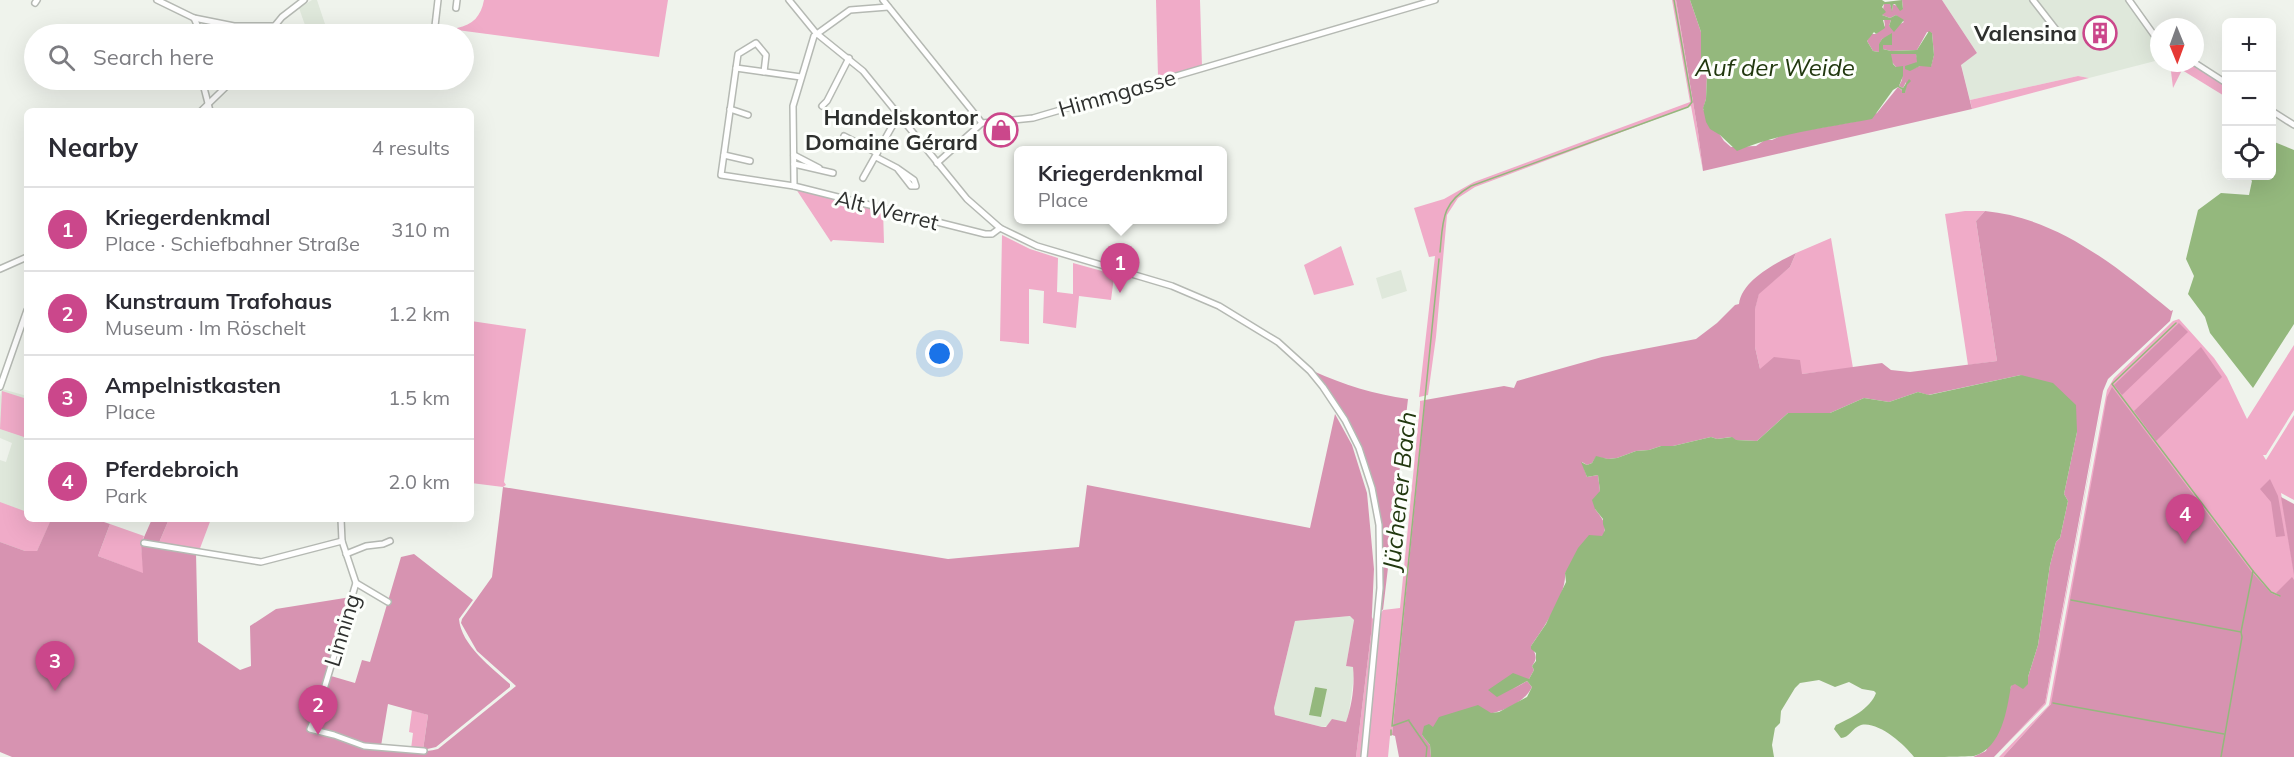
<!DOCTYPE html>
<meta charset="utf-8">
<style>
:root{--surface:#fff;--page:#f2f2f3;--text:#2b2b33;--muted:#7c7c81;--line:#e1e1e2;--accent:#cb478b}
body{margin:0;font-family:Mulish,sans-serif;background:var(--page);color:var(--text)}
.controls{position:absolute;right:18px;top:18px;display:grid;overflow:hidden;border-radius:9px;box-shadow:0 6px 24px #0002}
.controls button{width:54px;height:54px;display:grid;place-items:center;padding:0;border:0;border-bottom:2px solid var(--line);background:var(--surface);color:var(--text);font:30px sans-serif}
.compass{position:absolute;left:2150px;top:18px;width:54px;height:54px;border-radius:50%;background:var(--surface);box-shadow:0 6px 24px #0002;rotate:179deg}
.you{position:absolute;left:940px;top:354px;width:21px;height:21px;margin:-15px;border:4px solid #fff;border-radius:50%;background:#1a73e8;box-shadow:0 0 0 9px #1a73e833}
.badge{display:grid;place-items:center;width:39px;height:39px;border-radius:50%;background:var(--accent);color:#fff;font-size:20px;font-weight:700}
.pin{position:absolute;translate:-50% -50px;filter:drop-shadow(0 2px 3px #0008)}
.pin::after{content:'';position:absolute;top:32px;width:21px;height:18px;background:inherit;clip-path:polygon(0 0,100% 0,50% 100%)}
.popup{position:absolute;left:1014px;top:146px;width:213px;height:78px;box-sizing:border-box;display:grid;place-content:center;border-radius:9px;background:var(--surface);filter:drop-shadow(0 2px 4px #0005);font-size:20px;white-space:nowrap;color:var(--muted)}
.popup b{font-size:22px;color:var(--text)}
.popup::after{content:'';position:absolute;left:50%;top:100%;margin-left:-12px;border:12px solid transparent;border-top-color:var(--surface)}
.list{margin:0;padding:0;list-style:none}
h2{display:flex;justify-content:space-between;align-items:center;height:78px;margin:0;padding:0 24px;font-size:26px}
h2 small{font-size:20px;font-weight:400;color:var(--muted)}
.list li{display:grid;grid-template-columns:39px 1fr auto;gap:18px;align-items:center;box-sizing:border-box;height:84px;padding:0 24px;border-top:2px solid var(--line)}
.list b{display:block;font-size:22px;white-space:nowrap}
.list p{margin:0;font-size:20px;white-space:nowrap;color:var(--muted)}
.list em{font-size:20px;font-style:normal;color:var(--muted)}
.icon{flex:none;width:33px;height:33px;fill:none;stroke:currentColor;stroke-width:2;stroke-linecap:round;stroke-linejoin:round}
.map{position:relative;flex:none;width:2294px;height:757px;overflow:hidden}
.search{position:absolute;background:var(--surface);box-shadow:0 6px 24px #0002;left:24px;top:24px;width:450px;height:66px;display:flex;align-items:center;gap:15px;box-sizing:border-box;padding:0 21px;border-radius:33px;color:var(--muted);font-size:22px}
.panel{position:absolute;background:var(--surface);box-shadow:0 6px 24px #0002;left:24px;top:108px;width:450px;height:414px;border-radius:9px}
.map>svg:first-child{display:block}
</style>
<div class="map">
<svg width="2294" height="757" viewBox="0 0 2294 757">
<rect width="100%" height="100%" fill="#eff3ec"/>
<g fill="#dfe8db">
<polygon points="312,0 317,0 326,27 306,28 299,8"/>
<polygon points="1942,0 2127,0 2159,47 2159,60 2089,78 2078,76 1970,100 1961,64 1977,53"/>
<polygon points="1401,270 1407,291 1382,299 1376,278"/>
<polygon points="2,389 27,396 27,519 79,519 40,565 0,549 0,460 6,462 12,443 0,438 0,396"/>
<polygon points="1351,616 1354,620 1346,666 1354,667 1354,676 1349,712 1346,722 1322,727 1275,715 1274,708 1295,621"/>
</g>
<g fill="#f0abc8">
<path d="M 484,0 L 668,0 L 659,57 L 457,30 L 457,28 C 473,25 481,16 484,0 Z"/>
<polygon points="1156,0 1200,0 1202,67 1158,77"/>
<polygon points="1672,0 1676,0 1698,132 1703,171 1691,106 1475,187 1458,198 1447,215 1436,337 1428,395 1419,397 1435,256 1429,257 1414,208 1444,199 1474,182 1690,102"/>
<polygon points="2170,63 2191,63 2226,85 2226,97 2182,70 2173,88"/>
<polygon points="2078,76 2089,78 1972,109 1970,100"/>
<polygon points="794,186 883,209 884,243 833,240 831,242"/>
<polygon points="1965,211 1985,211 1976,221 1997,361 1968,365 1945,214"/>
<polygon points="1002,235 1030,249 1058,258 1057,292 1073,294 1073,263 1102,271 1114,277 1111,300 1079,296 1076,328 1043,323 1044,291 1029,289 1029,344 1000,341"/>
<polygon points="1831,238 1853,368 1802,374 1760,369 1755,347 1755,308 1759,293 1790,267 1796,253"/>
<polygon points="1341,246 1354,285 1314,295 1304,265"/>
<polygon points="2179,319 2214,358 2227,377 2247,419 2294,345 2294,410 2266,455 2263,455 2266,460 2294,415 2294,500 2281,493 2294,572 2294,757 2050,710 2051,704 2003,757 1999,757 2049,705 2107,390 2114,378 2173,321"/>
<polygon points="471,321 526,329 504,482 506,485 503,487 471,483"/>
<polygon points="2105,387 2046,704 1994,757 2045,703"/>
<polygon points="2,391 27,399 27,438 0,429"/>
<polygon points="1425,400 1392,735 1390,736 1388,757 1366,757 1381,613 1383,610 1400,608 1420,405 1420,401"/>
<polygon points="0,502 27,512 27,519 63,519 50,523 37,551 25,551 0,542"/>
<polygon points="169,519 211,519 199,551 158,545"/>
<polygon points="110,524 144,536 141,544 144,574 98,556"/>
<polygon points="1371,616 1375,622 1361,757 1356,757 1371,634"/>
<polygon points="412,710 428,715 423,750 411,749 413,733 409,732"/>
</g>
<g fill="#d793b1" fill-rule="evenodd">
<polygon points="1676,0 1690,0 1701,32 1701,60 1707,75 1706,99 1703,109 1724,141 1731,147 1756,146 1765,140 1772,140 1785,134 1858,121 1877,113 1898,87 1905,93 1906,82 1903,88 1899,86 1902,80 1903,67 1896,67 1891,61 1891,54 1916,54 1918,62 1905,68 1909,70 1920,66 1931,66 1934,55 1932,33 1927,32 1917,50 1891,51 1883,49 1883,45 1891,40 1891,36 1882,39 1879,45 1879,52 1873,51 1867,41 1871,34 1876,34 1885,26 1884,19 1891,20 1889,26 1892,28 1904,22 1896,15 1890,18 1882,15 1884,4 1890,4 1892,11 1893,4 1903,9 1902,0 1942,0 1977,53 1961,65 1972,109 1703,171 1698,132"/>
<path d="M 1985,211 C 2058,218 2116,266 2171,311 L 2173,310 L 2170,321 L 2108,379 L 2103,391 L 2045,703 L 1994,757 L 1973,757 L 1986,751 L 2012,684 L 2028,684 L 2028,677 L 2038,645 L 2050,565 L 2056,542 L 2060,538 L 2068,501 L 2064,494 L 2077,432 L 2021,375 L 1928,395 L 1918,392 L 1889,402 L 1864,398 L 1830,413 L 1788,413 L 1757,441 L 1735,440 L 1731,437 L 1717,439 L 1711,437 L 1673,446 L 1661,446 L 1649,450 L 1636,451 L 1617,458 L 1608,459 L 1596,457 L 1592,463 L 1587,465 L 1582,462 L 1587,477 L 1598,475 L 1600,491 L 1595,509 C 1602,518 1608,525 1603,536 L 1565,573 C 1567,594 1543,629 1531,646 C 1536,654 1538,658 1532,666 L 1534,670 L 1529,679 L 1512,690 L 1527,681 L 1532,687 C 1514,722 1453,713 1422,735 L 1430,745 L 1431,757 L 1399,757 L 1395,736 L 1392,735 L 1425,400 L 1504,386 L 1514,388 L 1517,381 L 1602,357 L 1696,339 L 1717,323 L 1735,305 L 1739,304 C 1742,280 1776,263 1796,253 L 1790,267 L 1759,294 L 1755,309 L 1755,347 L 1760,369 L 1774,357 L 1800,360 L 1802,374 L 1882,363 L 1891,370 L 1910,372 L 1997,361 L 1976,221 Z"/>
<polygon points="2179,323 2188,332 2122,395 2114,385"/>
<polygon points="2201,347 2222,377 2156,441 2134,411"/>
<path d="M 1313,371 C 1344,385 1374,394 1408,399 L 1383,610 L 1381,609 C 1390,513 1374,447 1313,371 Z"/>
<polygon points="2112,387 2251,571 2271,593 2280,597 2276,593 2292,577 2294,580 2294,757 2003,757 2051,704 2107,397"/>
<path d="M 1335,414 L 1352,445 L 1367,493 L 1374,569 L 1371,634 L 1356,757 L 12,757 L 0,752 L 0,542 L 25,551 L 37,551 L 50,522 C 70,517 92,517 110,524 L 98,556 L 143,573 L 141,544 L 152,519 L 169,519 L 158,545 L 196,553 L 198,642 L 240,670 L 251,666 L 250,626 L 276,609 L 351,597 L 331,676 L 355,683 L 362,660 L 370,662 L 401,557 L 414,554 L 473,600 L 459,619 C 461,645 492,668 510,684 L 510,687 L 436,747 L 423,750 L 428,715 L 388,704 L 381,746 L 365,744 L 333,736 C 362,746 409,757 438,749 L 516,686 L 477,651 L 461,623 L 462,619 L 492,577 L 503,487 L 948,559 L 1079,547 L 1087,485 L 1310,528 ZM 1350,616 L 1354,620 L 1346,666 L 1353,667 C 1355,685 1352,705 1346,722 L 1332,719 L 1326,727 L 1322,727 L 1275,715 L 1274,708 L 1295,621 Z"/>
<polygon points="2270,479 2278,496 2285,536 2276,537 2271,502 2260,489"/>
<polygon points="2281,497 2294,504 2294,575"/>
</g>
<g fill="#94b87d">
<path d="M 1690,0 L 1882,0 L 1885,2 L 1902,0 L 1903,9 L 1900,11 L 1895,4 L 1893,4 L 1892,12 L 1890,4 L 1884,4 L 1882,7 L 1886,12 L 1882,15 L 1890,18 L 1896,15 L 1904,20 L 1894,32 L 1889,26 L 1891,20 L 1883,20 L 1885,28 L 1876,34 L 1874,32 L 1867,41 L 1873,51 L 1879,52 L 1879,44 L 1882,39 L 1892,33 L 1892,45 L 1883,45 L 1883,49 L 1891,51 L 1917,50 L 1929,31 L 1932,33 L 1934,55 L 1931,67 L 1920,66 L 1910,71 L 1905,69 L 1905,66 L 1917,62 L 1916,54 L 1891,54 L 1893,64 L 1896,67 L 1903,66 L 1903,76 L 1899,86 L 1903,88 L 1909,79 L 1911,81 L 1907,85 L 1905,93 L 1902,93 L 1902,90 L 1898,87 L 1893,90 L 1872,119 C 1825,128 1779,133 1737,151 L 1720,135 L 1710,129 L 1706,122 L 1703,108 L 1706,99 L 1707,75 L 1701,60 L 1701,32 Z"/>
<polygon points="2272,141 2294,150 2294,324 2253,388 2210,333 2205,317 2188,294 2194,276 2186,259 2198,210 2221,193 2249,195 2252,181 2248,176 2272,176"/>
<path d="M 2021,375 L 2053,383 L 2076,405 L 2077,432 L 2064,494 L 2068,501 L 2060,538 L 2056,542 L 2050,565 L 2038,645 L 2028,677 L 2028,684 L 2023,689 L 2015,684 L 2011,686 C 2007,709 2002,748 1974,756 C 1961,757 1929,757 1914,757 C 1904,744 1878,721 1861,725 C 1852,728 1849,738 1841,738 L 1834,729 L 1836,725 C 1851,718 1870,709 1876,693 L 1874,691 L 1862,689 L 1849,682 L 1835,687 L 1819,680 L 1800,683 L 1795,688 L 1781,711 L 1780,723 L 1775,728 L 1772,745 L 1774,757 L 1431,757 L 1430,745 L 1422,735 L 1424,726 L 1429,724 L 1433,727 L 1439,717 L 1478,705 L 1491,713 L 1499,712 L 1527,697 L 1532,687 L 1527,681 L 1497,697 L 1488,690 L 1513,673 L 1529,679 L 1534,670 L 1532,666 L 1536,661 L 1536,653 L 1531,649 L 1531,646 L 1546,624 L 1566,582 L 1565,573 L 1578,548 L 1589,535 L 1602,536 L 1605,530 L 1603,524 L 1603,519 L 1595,509 L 1592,500 L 1600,491 L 1598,475 L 1587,477 L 1581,462 L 1587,465 L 1592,463 L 1596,456 L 1608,459 L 1617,458 L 1636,451 L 1649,450 L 1661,446 L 1673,446 L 1711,437 L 1717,439 L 1732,437 L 1736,440 L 1757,441 L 1788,413 L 1830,413 L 1864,398 L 1889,402 L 1918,392 L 1929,395 Z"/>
<polygon points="1315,687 1327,689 1321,717 1309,715"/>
</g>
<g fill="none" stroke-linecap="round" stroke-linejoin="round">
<g stroke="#94b87d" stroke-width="1.5">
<path d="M 1440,252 C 1443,221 1441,203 1471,186 L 1688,107 L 1692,102 L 1674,0"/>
<polyline points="2176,323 2112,384 2253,571 2241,632 2242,637 2221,757"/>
<polyline points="2253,571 2271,592 2280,596"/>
<polyline points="2071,600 2241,632"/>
<polyline points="2053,703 2224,734"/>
<polyline points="1409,720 1392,726 1439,259"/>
<polyline points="1409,721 1427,747 1426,757"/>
<polyline points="1391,735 1391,730"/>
</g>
<defs>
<g id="minor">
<polyline points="157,0 194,18 234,26 275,26"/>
<polyline points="789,0 816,33 863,71 967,199 1000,228 1037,246 1172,286 1219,306 1278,342 1310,371 1323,387 1345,420 1359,448 1372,488 1379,525 1380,588 1364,757"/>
<polyline points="883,0 982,123"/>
<polyline points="2033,0 2061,36"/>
<polyline points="2129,0 2159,42"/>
<polyline points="35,3 37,0"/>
<polyline points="888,7 850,10 814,36 793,106 794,186 985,234 992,234 1000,228"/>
<polyline points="456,8 457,0"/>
<polyline points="194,18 201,34"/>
<polyline points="435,26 438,0"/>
<polyline points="268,34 282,17 304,0"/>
<polyline points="2195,63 2226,83"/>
<polyline points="736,68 801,77"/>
<polyline points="764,72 766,55 756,43 738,54 721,175 794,186"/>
<polyline points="202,80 210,111"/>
<polyline points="822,106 827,101 849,58"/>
<polyline points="730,109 748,115"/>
<polyline points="201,111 233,80"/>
<polyline points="2272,111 2294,125"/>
<polyline points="844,136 877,153"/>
<polyline points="724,155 750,161"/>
<polyline points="794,155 819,168"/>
<polyline points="876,157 897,168 911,186 916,186 914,180 897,168"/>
<polyline points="937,163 982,123 1033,118 1435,0"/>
<polyline points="794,164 833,173"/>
<polyline points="863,178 899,114"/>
<polyline points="0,269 27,257"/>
<polyline points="0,387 27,310"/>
<polyline points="341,519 342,541 356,583 318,709 310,729 334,735 364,746 424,751"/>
<polyline points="144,543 261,562 342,541"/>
<polyline points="346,554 366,546 383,544 390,541"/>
<polyline points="356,583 388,602"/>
</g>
</defs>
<use href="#minor" stroke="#b5b9b3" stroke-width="8"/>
<use href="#minor" stroke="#fff" stroke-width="5"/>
</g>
<defs>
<symbol id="building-ring" viewBox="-11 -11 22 22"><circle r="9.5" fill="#fdfffc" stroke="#cb478b" stroke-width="1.5"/><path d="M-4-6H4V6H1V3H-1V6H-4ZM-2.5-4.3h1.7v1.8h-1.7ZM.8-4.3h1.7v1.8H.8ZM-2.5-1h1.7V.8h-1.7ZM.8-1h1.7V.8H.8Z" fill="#cb478b"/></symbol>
<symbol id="shop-ring" viewBox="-11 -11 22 22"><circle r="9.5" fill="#fdfffc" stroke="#cb478b" stroke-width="1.5"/><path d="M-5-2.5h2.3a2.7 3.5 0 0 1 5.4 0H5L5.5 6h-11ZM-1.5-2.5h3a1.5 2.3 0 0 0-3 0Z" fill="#cb478b"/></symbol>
</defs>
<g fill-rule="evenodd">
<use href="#building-ring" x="2081" y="14" width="38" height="38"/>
<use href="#shop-ring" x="982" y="111" width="38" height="38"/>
</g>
<g text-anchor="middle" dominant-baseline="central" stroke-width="6" stroke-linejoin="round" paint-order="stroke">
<g font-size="22" font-weight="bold" fill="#2e302e" stroke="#fdfffc" text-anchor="end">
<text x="2077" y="33">Valensina</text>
<text x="978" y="117">Handelskontor<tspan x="978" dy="25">Domaine Gérard</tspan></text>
</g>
<g font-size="22" fill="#2e302e" stroke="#fdfffc">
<text transform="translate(1117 93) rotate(-16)">Himmgasse</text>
<text transform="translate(887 210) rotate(14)">Alt Werret</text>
<text transform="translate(342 630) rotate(-73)">Linning</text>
</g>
<g font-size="24" font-style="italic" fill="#21380f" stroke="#fdfffc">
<text x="1775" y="67">Auf der Weide</text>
<text transform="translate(1399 491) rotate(-84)">Jüchener Bach</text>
</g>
</g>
</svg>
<div class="controls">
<button>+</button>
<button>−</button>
<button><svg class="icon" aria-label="locate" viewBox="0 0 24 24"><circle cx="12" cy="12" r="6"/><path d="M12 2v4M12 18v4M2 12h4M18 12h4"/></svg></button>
</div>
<svg class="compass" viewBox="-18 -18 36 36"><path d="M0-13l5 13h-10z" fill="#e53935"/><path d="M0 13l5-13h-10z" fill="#7c7c81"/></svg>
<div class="you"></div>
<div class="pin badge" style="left:1120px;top:293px">1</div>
<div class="popup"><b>Kriegerdenkmal</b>Place</div>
<div class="pin badge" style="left:318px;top:735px">2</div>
<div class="pin badge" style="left:55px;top:691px">3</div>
<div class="pin badge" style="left:2185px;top:544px">4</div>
<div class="search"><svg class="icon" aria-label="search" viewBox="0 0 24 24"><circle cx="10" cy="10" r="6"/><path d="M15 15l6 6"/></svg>Search here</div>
<section class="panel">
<h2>Nearby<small>4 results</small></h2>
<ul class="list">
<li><span class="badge">1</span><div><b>Kriegerdenkmal</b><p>Place · Schiefbahner Straße</p></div><em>310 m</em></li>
<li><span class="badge">2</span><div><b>Kunstraum Trafohaus</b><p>Museum · Im Röschelt</p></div><em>1.2 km</em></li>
<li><span class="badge">3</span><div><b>Ampelnistkasten</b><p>Place</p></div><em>1.5 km</em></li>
<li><span class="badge">4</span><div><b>Pferdebroich</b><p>Park</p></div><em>2.0 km</em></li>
</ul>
</section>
</div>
